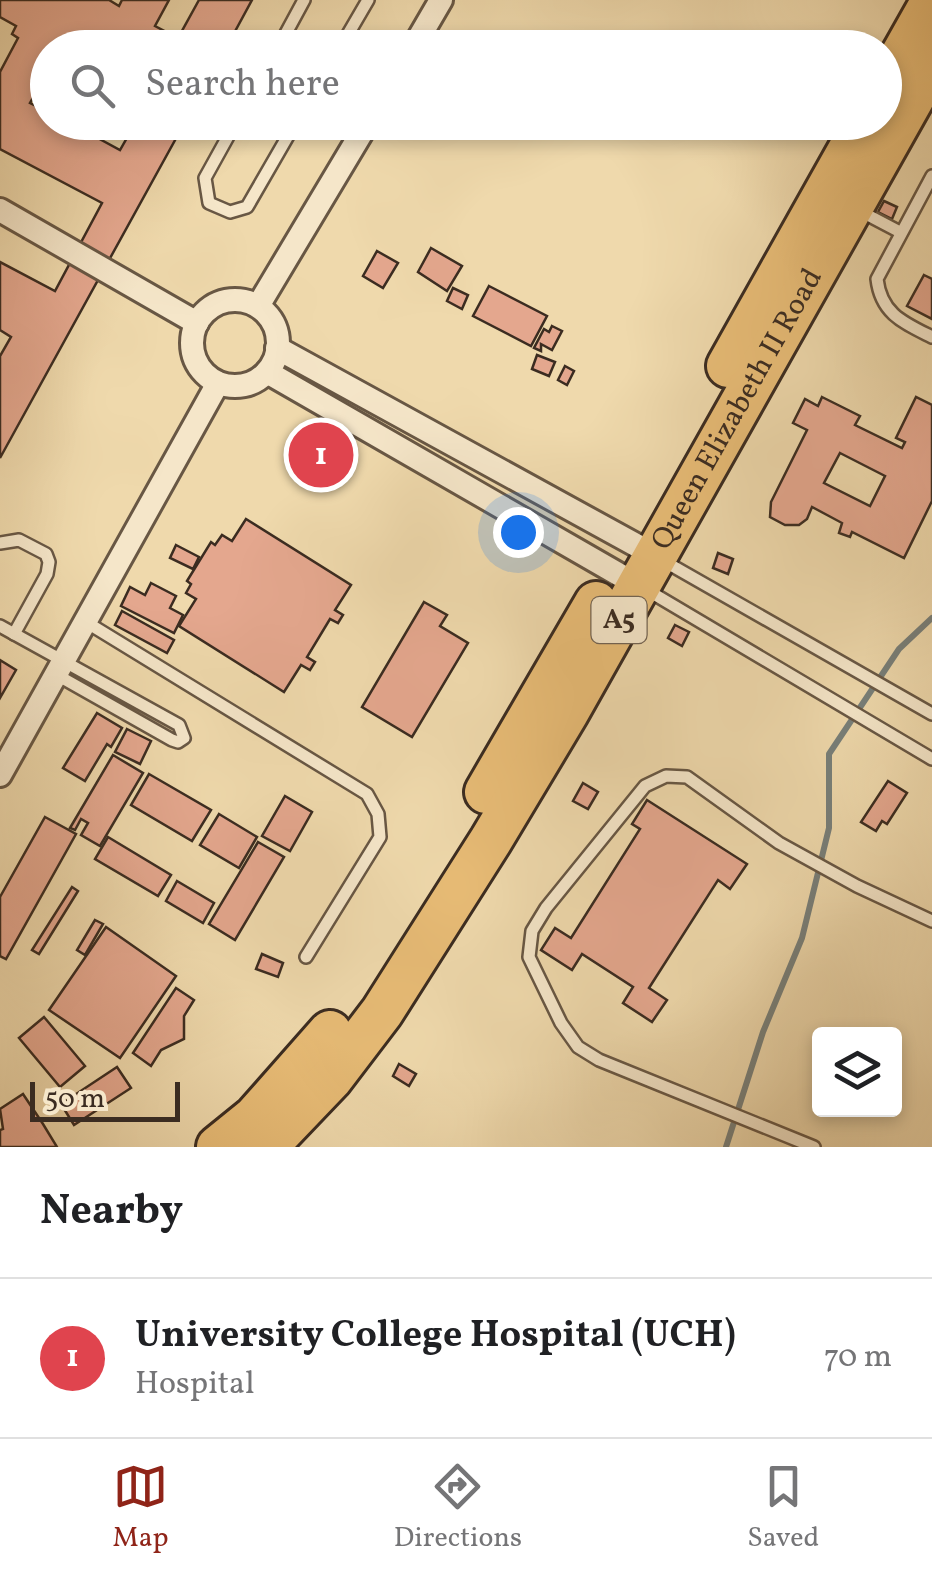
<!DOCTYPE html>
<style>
:root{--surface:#fff;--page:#f2f2f2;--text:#202124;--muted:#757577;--line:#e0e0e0;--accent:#8f2418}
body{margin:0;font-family:Vollkorn,serif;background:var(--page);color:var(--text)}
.controls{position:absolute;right:30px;bottom:30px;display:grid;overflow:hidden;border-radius:10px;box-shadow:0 5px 15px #0003}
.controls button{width:90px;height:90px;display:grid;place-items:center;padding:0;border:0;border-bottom:2px solid var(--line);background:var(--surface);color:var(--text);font:50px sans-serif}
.scale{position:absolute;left:30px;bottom:25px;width:150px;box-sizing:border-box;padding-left:10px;border:5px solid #3b2c21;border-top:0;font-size:28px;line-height:35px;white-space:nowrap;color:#3b2c21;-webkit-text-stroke:8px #f5e6c9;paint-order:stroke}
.you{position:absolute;left:518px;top:532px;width:35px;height:35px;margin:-25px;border:8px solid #fff;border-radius:50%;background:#1a73e8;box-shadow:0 0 0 15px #1a73e833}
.badge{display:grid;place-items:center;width:65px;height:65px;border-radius:50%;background:var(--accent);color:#fff;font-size:32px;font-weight:700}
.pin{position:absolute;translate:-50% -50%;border:5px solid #fff;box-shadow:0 2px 10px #0006}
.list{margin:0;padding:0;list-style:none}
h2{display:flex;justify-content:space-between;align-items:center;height:130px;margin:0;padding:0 40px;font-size:42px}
h2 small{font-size:32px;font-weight:400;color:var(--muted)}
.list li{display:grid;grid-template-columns:65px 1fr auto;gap:30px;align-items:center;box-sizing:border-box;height:160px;padding:0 40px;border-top:2px solid var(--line)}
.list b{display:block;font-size:38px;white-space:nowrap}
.list p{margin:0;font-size:32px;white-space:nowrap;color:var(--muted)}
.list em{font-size:32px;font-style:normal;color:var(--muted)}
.icon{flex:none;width:55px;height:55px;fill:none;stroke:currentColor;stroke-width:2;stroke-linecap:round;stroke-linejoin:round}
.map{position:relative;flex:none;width:932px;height:1147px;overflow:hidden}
.search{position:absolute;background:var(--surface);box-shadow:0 5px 15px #0003;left:30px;right:30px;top:30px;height:110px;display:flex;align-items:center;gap:25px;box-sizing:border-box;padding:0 35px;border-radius:55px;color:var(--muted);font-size:38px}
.sheet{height:290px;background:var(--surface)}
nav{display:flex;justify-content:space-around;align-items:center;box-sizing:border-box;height:140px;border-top:2px solid var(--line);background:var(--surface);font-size:28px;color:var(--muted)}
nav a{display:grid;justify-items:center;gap:5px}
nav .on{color:var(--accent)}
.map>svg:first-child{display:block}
</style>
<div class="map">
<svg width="932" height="1147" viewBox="0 0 932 1147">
<rect width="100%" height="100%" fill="#efd9ac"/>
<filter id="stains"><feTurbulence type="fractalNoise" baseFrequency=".002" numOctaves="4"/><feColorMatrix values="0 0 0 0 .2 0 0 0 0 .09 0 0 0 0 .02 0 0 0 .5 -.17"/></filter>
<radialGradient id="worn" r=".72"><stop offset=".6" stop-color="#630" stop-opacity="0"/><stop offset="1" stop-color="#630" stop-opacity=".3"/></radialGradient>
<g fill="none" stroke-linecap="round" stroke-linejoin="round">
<polyline stroke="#777f7a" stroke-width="6" points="726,1147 763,1032 802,938 829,828 829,754 899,649 932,618"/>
</g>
<g fill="#e4a78e" stroke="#3b2c21" stroke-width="2.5" fill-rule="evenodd">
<polygon points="0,0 109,0 119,6 122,0 169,0 155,26 178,38 199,0 252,0 226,48 48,48 48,72 30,103 48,112 48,122 104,122 96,137 120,150 136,122 185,122 0,458 0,356 11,337 0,330 0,262 55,291 102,203 0,149 0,72 18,38 12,34 16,26 0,17"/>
<polygon points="884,201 897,207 892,219 878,212"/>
<polygon points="431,248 462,266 447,291 418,272"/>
<polygon points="377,251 398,263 383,288 363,276"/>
<polygon points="924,275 932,279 932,319 907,306"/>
<polygon points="489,286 547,316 531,346 473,316"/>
<polygon points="453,288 468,295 462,309 447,301"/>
<polygon points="552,326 562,331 552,350 541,344 541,351 534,348 544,329 549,332"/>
<polygon points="537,355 555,362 549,376 532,369"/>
<polygon points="565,366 574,371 567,385 558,380"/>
<path d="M 822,397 L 860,416 L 855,425 L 902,448 L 905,442 L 896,438 L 916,397 L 932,405 L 932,501 L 904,558 L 852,532 L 850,537 L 839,533 L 842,523 L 812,507 L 807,519 L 799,525 L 785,525 L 770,517 L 771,502 L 807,430 L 793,423 L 805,399 L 818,406 ZM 840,453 L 885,476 L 870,506 L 824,483 Z"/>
<polygon points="246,519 351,585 335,610 343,615 338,623 330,619 307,657 315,662 310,670 301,665 284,692 179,626 196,599 186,593 191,584 187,581 211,542 215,545 222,535 232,541"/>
<polygon points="176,545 199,557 193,569 170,558"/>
<polygon points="718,553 733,559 728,574 713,568"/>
<polygon points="151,583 176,596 170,608 183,615 174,633 121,606 130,587 145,595"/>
<polygon points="424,602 447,615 440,626 468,643 412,737 362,707"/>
<polygon points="122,611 174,640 167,653 115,625"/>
<polygon points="675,625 689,632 682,646 668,638"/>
<polygon points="0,660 16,670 0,698"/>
<polygon points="97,713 122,728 111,747 107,744 85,781 63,768"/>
<polygon points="127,729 151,741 140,764 115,752"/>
<polygon points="113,755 143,773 100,846 81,835 88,823 81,819 75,830 70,828"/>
<polygon points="149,774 211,810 192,841 131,805"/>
<polygon points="888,781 907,793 887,824 882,821 876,831 861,822"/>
<polygon points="583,783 598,792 588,809 573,801"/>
<polygon points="285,796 312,812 290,851 262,836"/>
<polygon points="647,800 747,864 730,889 718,880 649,988 667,1000 652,1022 623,1003 633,987 582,954 572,970 541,950 555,928 571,938 640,829 632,824"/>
<polygon points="219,814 257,837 239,868 200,845"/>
<polygon points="45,817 76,834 6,959 0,956 0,897"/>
<polygon points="108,837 171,875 158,896 95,859"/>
<polygon points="258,842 284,857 235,940 209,924"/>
<polygon points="177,881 214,903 203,923 166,901"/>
<polygon points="72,887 78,891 39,954 32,950"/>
<polygon points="95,920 103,924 85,955 77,950"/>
<polygon points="106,927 176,976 120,1058 49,1010"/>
<polygon points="262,954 283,963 278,977 256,969"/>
<polygon points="176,988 194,1000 184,1016 184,1039 161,1050 151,1066 133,1053"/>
<polygon points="44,1017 85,1066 60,1087 19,1038"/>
<polygon points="399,1064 416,1074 409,1086 393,1076"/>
<polygon points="117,1067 131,1088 74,1125 61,1104"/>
<polygon points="23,1094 43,1124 57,1147 0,1147 0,1130 3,1129 0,1109"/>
</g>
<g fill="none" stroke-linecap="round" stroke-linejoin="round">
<defs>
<g id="lane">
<polyline points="278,48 304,0"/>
<polyline points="340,48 368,0"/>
<polyline points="236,122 205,178 209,203 230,212 247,207 296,122"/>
<path d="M 932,176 L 877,279 C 881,314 904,323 932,337"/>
<polyline points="860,211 900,232"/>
<polyline points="0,543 19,540 46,554 49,562 47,574 14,634"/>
<polyline points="662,560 932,714"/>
<polyline points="647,590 932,759"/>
<polyline points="86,622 367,794 378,814 380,837 306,957"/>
<polyline points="0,626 179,725 184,738 178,742 172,740 57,675"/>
<polyline points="814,1147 599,1060 578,1047 561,1023 529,957 532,931 546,908 645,786 666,776 687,777 779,843 857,886 932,921"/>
</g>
<g id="street">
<polyline points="413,48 441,0"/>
<polyline points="0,210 197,323"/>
<circle cx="235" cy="343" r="43"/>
<polyline points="258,306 368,122"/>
<polyline points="277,348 656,556"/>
<polyline points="267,372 639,586"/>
<polyline points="0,775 218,383"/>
</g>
<g id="highway">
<polyline points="884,87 932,2"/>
<polyline points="728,366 865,122"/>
<polyline points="486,792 596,603"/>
<polyline points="218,1147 255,1117 330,1032"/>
<path id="s1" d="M 266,1147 L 331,1079 L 382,1012 L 491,840 L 567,713 L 932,64"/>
</g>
</defs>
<use href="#lane" stroke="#685744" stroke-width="16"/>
<use href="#street" stroke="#685744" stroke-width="28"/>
<use href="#highway" stroke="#3b2c21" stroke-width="48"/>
<use href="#lane" stroke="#f5e6c9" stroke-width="11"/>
<use href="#street" stroke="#f5e6c9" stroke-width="22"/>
<use href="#highway" stroke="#e8bc76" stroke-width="42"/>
</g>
<g text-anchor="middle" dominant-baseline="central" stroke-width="8" stroke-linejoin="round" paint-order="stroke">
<rect fill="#f5e6c9" stroke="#736453" stroke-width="2.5" x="591.5" y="597" width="55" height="46" rx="8"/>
<g font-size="28" font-weight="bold" fill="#3b2c21">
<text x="619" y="620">A5</text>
</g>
<g font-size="30" fill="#3b2c21" stroke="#f5e6c9">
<text stroke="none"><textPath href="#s1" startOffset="878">Queen Elizabeth II Road</textPath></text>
</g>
</g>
<rect width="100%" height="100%" filter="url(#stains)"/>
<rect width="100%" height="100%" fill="url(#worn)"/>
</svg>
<div class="controls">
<button><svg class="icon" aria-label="layers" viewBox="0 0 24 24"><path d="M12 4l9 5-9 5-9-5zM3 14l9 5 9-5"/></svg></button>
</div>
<div class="scale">50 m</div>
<div class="you"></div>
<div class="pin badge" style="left:321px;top:455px;background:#e0444e">1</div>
<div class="search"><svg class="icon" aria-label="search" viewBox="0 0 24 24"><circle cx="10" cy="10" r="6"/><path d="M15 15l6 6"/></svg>Search here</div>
</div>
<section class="sheet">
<h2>Nearby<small></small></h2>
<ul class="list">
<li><span class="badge" style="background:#e0444e">1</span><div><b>University College Hospital (UCH)</b><p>Hospital</p></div><em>70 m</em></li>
</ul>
</section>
<nav>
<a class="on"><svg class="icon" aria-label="map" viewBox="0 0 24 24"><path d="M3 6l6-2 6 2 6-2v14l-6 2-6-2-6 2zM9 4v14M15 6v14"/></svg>Map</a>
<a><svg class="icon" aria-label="directions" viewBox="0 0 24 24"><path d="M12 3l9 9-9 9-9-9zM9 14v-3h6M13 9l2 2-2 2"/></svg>Directions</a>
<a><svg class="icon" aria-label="saved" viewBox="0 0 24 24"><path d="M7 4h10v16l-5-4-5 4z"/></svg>Saved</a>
</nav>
